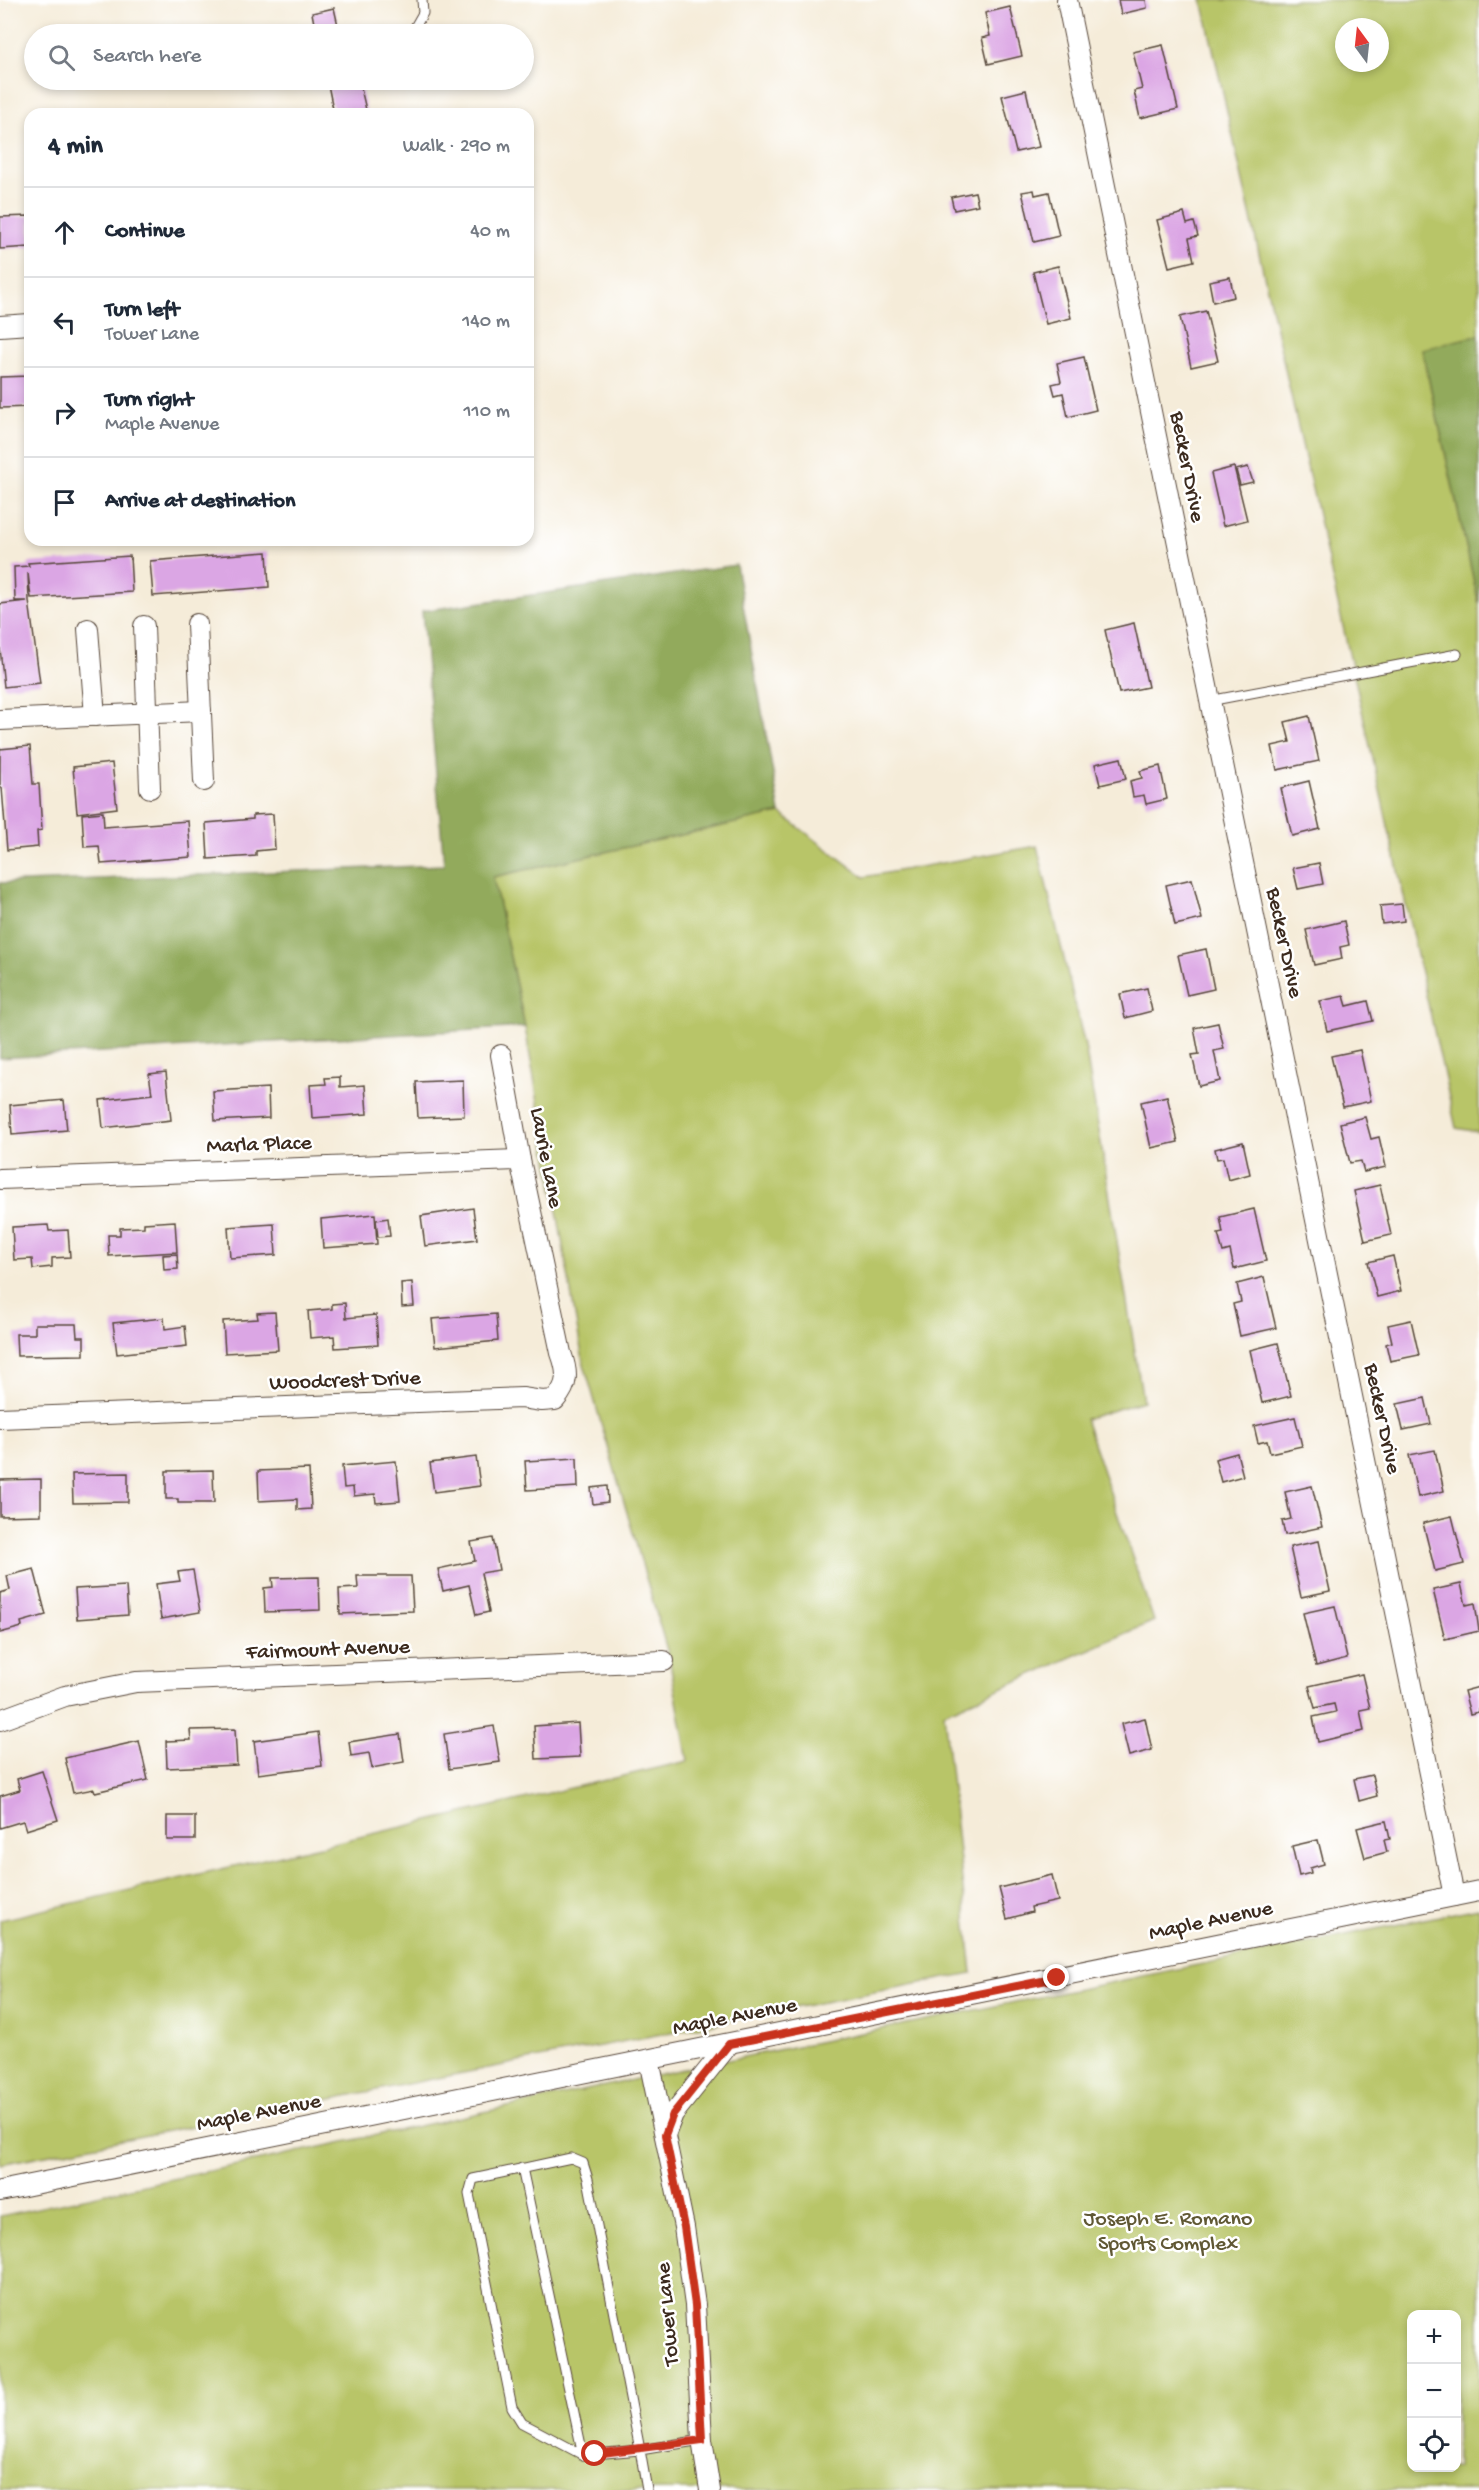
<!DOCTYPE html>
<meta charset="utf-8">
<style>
:root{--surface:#fff;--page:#f2f2f3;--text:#1f2937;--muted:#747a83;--line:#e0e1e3}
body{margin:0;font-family:"Gochi Hand",sans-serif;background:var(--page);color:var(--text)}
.controls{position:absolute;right:18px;bottom:18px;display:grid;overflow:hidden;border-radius:12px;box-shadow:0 3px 9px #0003}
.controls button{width:54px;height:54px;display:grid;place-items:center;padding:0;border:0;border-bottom:2px solid var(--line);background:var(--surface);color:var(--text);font:30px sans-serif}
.compass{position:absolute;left:1335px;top:18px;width:54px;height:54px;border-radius:50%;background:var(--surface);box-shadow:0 3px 9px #0003;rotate:345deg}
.stop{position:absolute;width:18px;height:18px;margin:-14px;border:4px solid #c8321e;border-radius:50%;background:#fff}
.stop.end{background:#c8321e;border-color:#fff;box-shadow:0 2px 6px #0008}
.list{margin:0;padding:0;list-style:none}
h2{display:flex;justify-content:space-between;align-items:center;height:78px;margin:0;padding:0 24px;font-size:26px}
h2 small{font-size:20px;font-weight:400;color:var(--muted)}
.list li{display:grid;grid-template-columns:39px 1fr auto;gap:18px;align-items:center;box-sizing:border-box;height:90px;padding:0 24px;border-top:2px solid var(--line)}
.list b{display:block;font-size:22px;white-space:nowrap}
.list p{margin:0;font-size:20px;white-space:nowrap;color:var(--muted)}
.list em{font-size:20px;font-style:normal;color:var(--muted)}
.icon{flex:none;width:33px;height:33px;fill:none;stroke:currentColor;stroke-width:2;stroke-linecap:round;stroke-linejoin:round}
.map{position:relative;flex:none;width:1479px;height:2490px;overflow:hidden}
.search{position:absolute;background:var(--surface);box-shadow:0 3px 9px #0003;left:24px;top:24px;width:510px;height:66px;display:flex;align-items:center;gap:15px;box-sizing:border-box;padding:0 21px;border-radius:33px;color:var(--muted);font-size:22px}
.panel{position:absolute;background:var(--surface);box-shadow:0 3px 9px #0003;left:24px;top:108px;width:510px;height:438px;border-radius:18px}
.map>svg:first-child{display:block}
</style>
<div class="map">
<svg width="1479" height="2490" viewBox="0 0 1479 2490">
<rect width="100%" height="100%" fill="#fff"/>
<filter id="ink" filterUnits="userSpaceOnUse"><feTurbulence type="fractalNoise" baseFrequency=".0167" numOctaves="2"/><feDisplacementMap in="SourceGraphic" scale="12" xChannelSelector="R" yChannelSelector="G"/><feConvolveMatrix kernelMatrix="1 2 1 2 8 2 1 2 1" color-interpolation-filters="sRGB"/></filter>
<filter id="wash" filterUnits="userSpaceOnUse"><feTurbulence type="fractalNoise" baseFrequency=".008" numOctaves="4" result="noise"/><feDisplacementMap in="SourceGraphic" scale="24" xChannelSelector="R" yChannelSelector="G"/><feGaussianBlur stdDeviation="1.35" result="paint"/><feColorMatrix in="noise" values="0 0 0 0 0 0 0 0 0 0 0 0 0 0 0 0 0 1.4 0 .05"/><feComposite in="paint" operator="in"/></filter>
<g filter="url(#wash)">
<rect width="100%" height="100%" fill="#f5ecd9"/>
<g fill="#b8c567" stroke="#7a7842" stroke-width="1.5" fill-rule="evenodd">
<path d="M 1202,0 L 1479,0 L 1479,335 L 1422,350 L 1479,604 L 1479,1132 L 1456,1128 ZM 1344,27 L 1380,27 L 1380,63 L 1344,63 Z"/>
<polygon points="780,813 864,877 1037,846 1085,1046 1143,1401 1085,1419 1154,1621 944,1713 972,1973 0,2164 0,1920 688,1761 669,1657 583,1361 525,1027 493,877"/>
<path d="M 1479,1908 L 1479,2490 L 0,2490 L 0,2216 L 679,2070 ZM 1412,2314 L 1456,2314 L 1456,2468 L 1412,2468 Z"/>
</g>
<g fill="#92aa5c" stroke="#666a3d" stroke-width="1.5">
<polygon points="1479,335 1479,604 1422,349"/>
<polygon points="736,565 780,813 493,877 525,1027 0,1058 0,883 444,865 422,611"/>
</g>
<g id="blocks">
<g fill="#dba6e4">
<polygon points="1118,0 1146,0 1147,8 1121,14"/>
<polygon points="1010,7 1022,56 988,64 982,38 990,36 985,13"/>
<polygon points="334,8 340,34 316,34 312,13"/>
<polygon points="1163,45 1178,109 1140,118 1134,91 1142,89 1133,52"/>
<polygon points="327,80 359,80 367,114 334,114"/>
<polygon points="1026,90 1039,147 1016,152 1002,96"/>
<polygon points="1034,190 1035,195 1049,192 1059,236 1034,242 1022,192"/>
<polygon points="975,192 978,205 954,210 951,197"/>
<polygon points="1184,213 1187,224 1194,222 1198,236 1189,238 1194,261 1169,267 1157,220"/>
<polygon points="30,216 30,247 0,249 0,217"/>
<polygon points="1058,266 1071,318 1046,324 1033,272"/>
<polygon points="1230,277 1234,297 1213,302 1209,281"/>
<polygon points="1206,311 1218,361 1191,367 1180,317"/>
<polygon points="1084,357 1096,410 1068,417 1063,393 1055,395 1052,384 1061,382 1057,363"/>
<polygon points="30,376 30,407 0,408 0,377"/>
<polygon points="1234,467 1247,520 1223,526 1211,473"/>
<polygon points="1248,467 1253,482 1240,485 1236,470"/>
<polygon points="267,552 269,587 153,596 150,561"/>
<polygon points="130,556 132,592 31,598 28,573 29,601 40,683 4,687 0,648 0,604 27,601 15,601 14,567 29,566 28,563"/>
<polygon points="1134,623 1148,687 1119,693 1105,630"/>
<polygon points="1309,716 1319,761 1277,770 1272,746 1290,742 1285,722"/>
<polygon points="30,746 33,784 39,784 42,830 37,831 38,847 7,850 2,788 0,788 0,749"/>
<polygon points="1121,758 1126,779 1100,785 1095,764"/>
<polygon points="112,763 117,808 77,813 73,767"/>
<polygon points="1160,766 1167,799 1146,804 1144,795 1133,797 1130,781 1142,778 1140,771"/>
<polygon points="1309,781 1320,829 1292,836 1281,788"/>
<polygon points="103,812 104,827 188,821 191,857 101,864 99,846 84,847 82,814"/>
<polygon points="273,814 275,849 256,851 256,856 208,859 206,823 253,819 253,815"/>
<polygon points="1319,863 1323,884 1298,889 1293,868"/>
<polygon points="1192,879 1202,919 1175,925 1166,885"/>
<polygon points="1402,904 1404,921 1382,924 1380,906"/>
<polygon points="1344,921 1349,945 1340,947 1342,959 1314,965 1306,930"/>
<polygon points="1206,949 1214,989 1187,995 1178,955"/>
<polygon points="1147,988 1152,1011 1125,1018 1120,994"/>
<polygon points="1344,996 1347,1006 1368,1001 1373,1021 1327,1031 1320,1001"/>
<polygon points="1218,1023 1224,1049 1214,1051 1220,1081 1199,1086 1192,1055 1199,1054 1194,1028"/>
<polygon points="1360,1050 1371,1101 1343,1107 1331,1056"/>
<polygon points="166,1072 171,1120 103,1128 100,1100 152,1094 149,1074"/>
<polygon points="340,1077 340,1087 365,1085 367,1114 312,1118 310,1085 326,1084 325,1078"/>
<polygon points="463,1080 464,1116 418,1118 416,1082"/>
<polygon points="268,1088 269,1118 215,1121 213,1091"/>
<polygon points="1167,1096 1178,1142 1151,1148 1141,1102"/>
<polygon points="64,1100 67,1130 12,1135 10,1105"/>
<polygon points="1365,1117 1371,1139 1379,1137 1386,1167 1364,1172 1361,1161 1350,1163 1340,1123"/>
<polygon points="1243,1142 1250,1174 1228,1180 1223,1158 1217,1159 1215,1149"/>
<polygon points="1380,1185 1391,1235 1365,1241 1354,1191"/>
<polygon points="473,1208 477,1239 425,1246 421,1216"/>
<polygon points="1254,1209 1266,1261 1234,1269 1230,1250 1223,1252 1218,1234 1223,1233 1220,1217"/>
<polygon points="375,1214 377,1244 323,1248 321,1219"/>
<polygon points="388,1218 390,1236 378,1237 376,1220"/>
<polygon points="175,1221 177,1252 109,1256 108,1235 120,1235 120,1228 144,1227 144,1223"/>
<polygon points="274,1224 276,1255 230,1258 228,1227"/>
<polygon points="48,1225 49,1231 68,1230 70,1257 52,1258 52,1267 33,1269 32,1259 14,1260 12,1227"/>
<polygon points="177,1254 178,1269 164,1270 163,1255"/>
<polygon points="1393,1256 1401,1291 1377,1297 1368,1262"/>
<polygon points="1264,1277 1276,1328 1240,1336 1233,1304 1241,1302 1237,1284"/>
<polygon points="412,1282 414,1306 402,1307 401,1283"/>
<polygon points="345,1303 346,1318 376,1315 378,1345 335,1348 334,1336 310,1338 308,1311 332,1309 332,1304"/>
<polygon points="275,1312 278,1350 225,1353 223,1321 258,1319 257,1313"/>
<polygon points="496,1314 498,1341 435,1347 432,1319"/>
<polygon points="164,1318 165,1329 185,1326 187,1346 117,1354 113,1323"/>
<polygon points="1411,1320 1419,1355 1390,1361 1386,1344 1392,1342 1388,1325"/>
<polygon points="35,1324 76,1324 77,1337 84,1337 84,1355 17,1356 16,1334 35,1334"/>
<polygon points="1278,1343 1291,1396 1262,1403 1250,1350"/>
<polygon points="1425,1398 1431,1424 1403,1430 1397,1404"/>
<polygon points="1295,1417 1302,1446 1270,1453 1267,1441 1258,1443 1254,1426"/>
<polygon points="1435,1450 1444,1491 1418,1497 1409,1455"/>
<polygon points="1237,1453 1243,1476 1221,1482 1215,1459"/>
<polygon points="476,1457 480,1486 434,1492 430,1463"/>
<polygon points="577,1458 578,1487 527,1490 525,1461"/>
<polygon points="396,1461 400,1501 376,1503 375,1494 354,1496 353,1487 344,1488 342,1466"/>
<polygon points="309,1469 311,1509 297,1510 297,1499 259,1501 258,1471"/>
<polygon points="213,1470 214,1503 178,1503 178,1499 166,1499 166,1471"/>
<polygon points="128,1473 128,1502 73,1503 72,1474"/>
<polygon points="41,1479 41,1515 0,1516 0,1480"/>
<polygon points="607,1486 608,1502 593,1504 591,1488"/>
<polygon points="1312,1486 1322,1527 1285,1535 1282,1521 1291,1519 1285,1492"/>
<polygon points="1452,1516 1464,1564 1435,1571 1423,1523"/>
<polygon points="493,1538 499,1570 481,1573 489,1612 476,1615 469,1585 443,1591 438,1569 475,1561 471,1542"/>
<polygon points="1319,1541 1330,1591 1301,1597 1290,1547"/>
<polygon points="34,1569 46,1615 21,1622 22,1627 0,1633 0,1593 10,1590 7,1576"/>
<polygon points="193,1570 200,1612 161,1619 156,1584 180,1581 178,1572"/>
<polygon points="357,1576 411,1576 413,1611 340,1614 339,1589 358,1588"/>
<polygon points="319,1577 320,1610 265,1612 264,1588 273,1587 272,1578"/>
<polygon points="1461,1584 1466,1605 1475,1603 1479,1631 1445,1639 1433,1590"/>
<polygon points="126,1586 128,1615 77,1619 75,1589"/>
<polygon points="1335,1606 1347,1658 1316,1666 1303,1613"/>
<polygon points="1362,1674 1370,1708 1360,1710 1364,1731 1318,1742 1313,1717 1336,1712 1334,1704 1315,1708 1309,1686"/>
<polygon points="1479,1687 1479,1712 1470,1714 1464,1691"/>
<polygon points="1145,1718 1152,1750 1129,1756 1121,1724"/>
<polygon points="578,1723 580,1757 536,1759 534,1726"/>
<polygon points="494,1726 500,1762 449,1769 444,1734"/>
<polygon points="235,1729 237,1765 167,1768 166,1741 191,1740 190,1730"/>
<polygon points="318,1732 322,1766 258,1774 254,1741"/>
<polygon points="400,1734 404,1762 372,1768 369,1753 351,1756 349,1742"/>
<polygon points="139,1741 148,1780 95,1792 94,1789 73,1793 65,1758"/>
<polygon points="42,1771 58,1820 26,1830 23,1821 0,1828 0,1796 20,1790 17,1779"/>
<polygon points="1372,1775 1377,1796 1359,1801 1354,1779"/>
<rect x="167" y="1816" width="28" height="24"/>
<polygon points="1386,1821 1390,1839 1384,1840 1387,1852 1365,1858 1357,1828"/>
<polygon points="1318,1840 1324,1864 1310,1868 1311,1873 1299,1876 1292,1846"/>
<polygon points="1052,1875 1058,1901 1031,1907 1032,1912 1007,1919 999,1888"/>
</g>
</g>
</g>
<g filter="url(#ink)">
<use href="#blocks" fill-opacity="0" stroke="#57473a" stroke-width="1.5"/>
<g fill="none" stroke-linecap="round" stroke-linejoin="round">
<defs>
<g id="lane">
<polyline points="411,34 423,13 422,0"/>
<polyline points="1209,701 1457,654"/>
<polyline points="522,2168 583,2455"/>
<polyline points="647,2490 640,2450 588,2179 583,2163 571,2158 473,2179 469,2194 512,2407 522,2423 583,2455 640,2450 702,2440"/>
</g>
<g id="street">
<polyline points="1067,0 1454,1896"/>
<polyline points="0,326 30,324"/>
<polyline points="197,624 204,781"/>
<polyline points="144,626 150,788"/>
<polyline points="88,629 95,716"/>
<polyline points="0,720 201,711"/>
<polyline points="0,1179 520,1160"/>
<path d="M 0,1418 L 522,1398 L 542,1401 L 555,1400 C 569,1384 568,1372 561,1353 L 520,1160 L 501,1055"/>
<polyline points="0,1720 65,1696 136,1682 664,1661"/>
<polyline points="649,2060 684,2227 695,2305 702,2440 710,2490"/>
<polyline points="665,2135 673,2114 729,2044"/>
<polyline points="0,2191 1479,1891"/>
</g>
</defs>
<use href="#lane" stroke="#57473a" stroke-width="11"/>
<use href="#street" stroke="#57473a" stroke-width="22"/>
<use href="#lane" stroke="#fff" stroke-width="9"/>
<use href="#street" stroke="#fff" stroke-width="20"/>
</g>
</g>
<g fill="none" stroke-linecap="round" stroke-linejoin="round" filter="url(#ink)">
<polyline stroke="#c8321e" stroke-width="8" points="595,2454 702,2440 695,2305 684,2227 665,2135 673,2114 729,2044 1057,1978"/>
</g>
<g text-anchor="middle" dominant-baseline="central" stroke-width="5" stroke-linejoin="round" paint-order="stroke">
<g font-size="22" fill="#3b2a1e" stroke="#fff">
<text transform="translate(1186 467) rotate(79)">Becker Drive</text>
<text transform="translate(1283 943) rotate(78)">Becker Drive</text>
<text transform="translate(259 1146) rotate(-2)">Marla Place</text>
<text transform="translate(545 1158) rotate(79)">Laurie Lane</text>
<text transform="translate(345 1382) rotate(-2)">Woodcrest Drive</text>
<text transform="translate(1381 1419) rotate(78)">Becker Drive</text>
<text transform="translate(328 1651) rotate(-2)">Fairmount Avenue</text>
<text transform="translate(1211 1922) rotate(-12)">Maple Avenue</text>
<text transform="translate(735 2018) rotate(-11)">Maple Avenue</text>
<text transform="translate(259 2114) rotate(-11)">Maple Avenue</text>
<text transform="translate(669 2314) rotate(-95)">Tower Lane</text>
</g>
<g font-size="22" fill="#605834" stroke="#fff">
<text x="1168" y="2220">Joseph E. Romano<tspan x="1168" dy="25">Sports Complex</tspan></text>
</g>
</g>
</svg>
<div class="controls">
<button>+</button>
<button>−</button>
<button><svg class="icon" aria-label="locate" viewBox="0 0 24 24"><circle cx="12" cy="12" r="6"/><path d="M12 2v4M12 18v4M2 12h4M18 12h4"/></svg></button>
</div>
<svg class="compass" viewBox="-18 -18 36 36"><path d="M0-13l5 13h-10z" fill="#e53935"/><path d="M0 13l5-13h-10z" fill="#747a83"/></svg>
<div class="stop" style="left:595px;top:2454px"></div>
<div class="stop end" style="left:1057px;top:1978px"></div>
<div class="search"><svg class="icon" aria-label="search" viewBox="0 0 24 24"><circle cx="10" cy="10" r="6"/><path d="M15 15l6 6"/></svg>Search here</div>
<section class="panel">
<h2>4 min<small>Walk · 290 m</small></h2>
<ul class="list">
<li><svg class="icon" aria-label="ahead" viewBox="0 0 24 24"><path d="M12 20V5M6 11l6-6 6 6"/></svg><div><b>Continue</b></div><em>40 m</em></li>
<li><svg class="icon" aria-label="left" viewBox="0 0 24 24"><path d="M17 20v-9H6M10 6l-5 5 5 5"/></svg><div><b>Turn left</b><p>Tower Lane</p></div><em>140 m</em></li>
<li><svg class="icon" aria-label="right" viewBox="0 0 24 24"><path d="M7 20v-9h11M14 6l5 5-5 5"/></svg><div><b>Turn right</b><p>Maple Avenue</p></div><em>110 m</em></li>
<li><svg class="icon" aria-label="arrive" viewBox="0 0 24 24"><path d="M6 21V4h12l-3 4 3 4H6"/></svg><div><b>Arrive at destination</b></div></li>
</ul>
</section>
</div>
